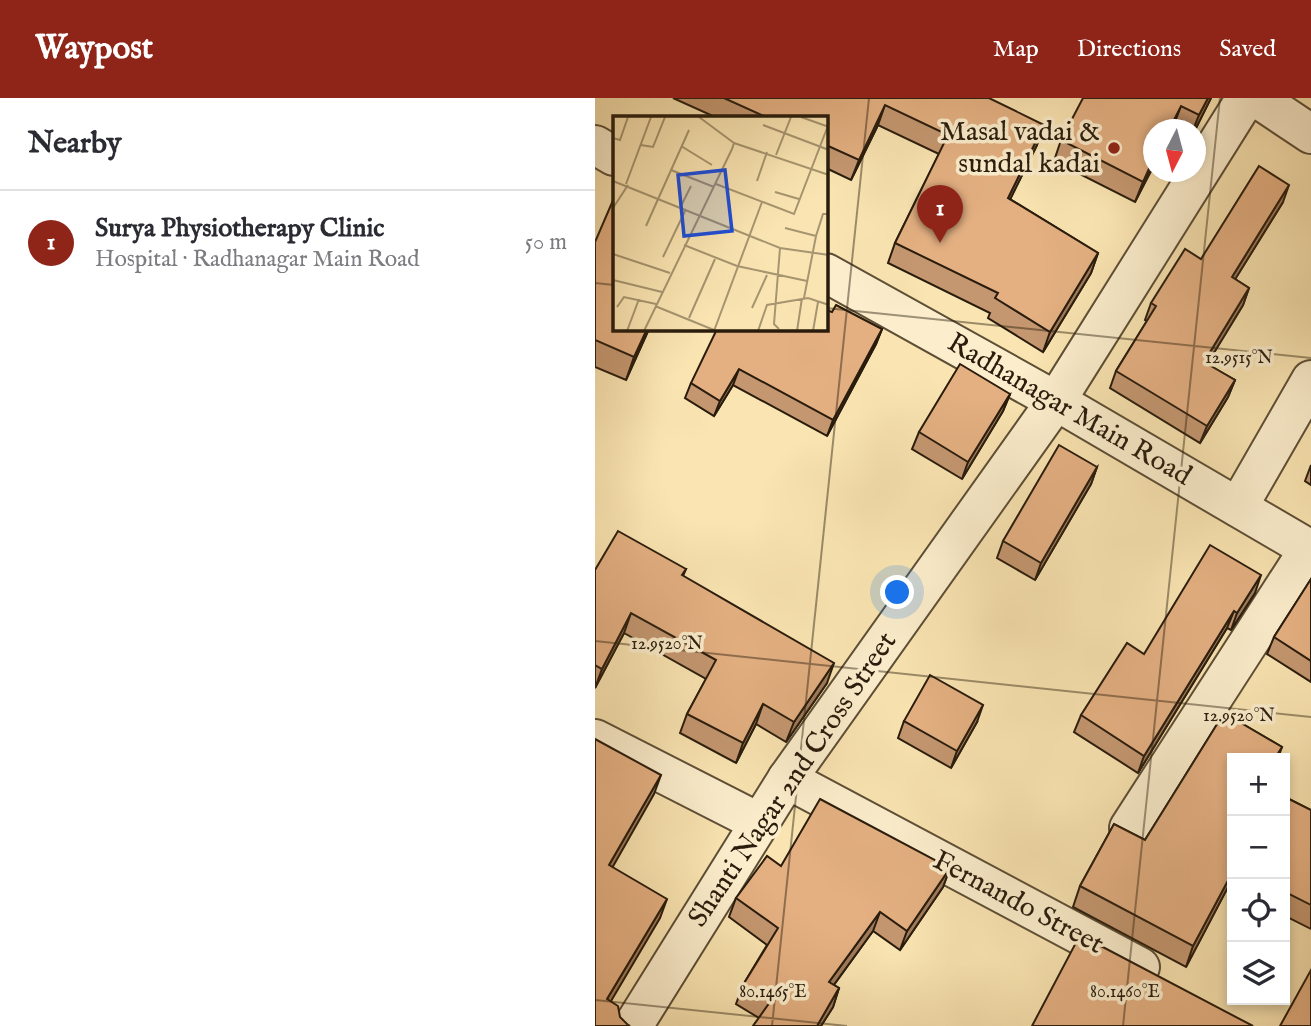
<!DOCTYPE html>
<meta charset="utf-8">
<style>
:root{--surface:#fff;--page:#f7f7f7;--text:#2b2b33;--muted:#7c7c81;--line:#e1e1e2;--accent:#8f2418}
body{margin:0;font-family:"IM FELL English",serif;background:var(--page);color:var(--text)}
.controls{position:absolute;right:21px;bottom:21px;display:grid;overflow:hidden;border-radius:0px;box-shadow:0 4px 10px #0003}
.controls button{width:63px;height:63px;display:grid;place-items:center;padding:0;border:0;border-bottom:2px solid var(--line);background:var(--surface);color:var(--text);font:35px sans-serif}
.compass{position:absolute;left:548px;top:21px;width:63px;height:63px;border-radius:50%;background:var(--surface);box-shadow:0 4px 10px #0003;rotate:186deg}
.you{position:absolute;left:303px;top:495px;width:24px;height:24px;margin:-18px;border:5px solid #fff;border-radius:50%;background:#1a73e8;box-shadow:0 0 0 10px #1a73e833}
.badge{display:grid;place-items:center;width:46px;height:46px;border-radius:50%;background:var(--accent);color:#fff;font-size:23px;font-weight:700}
.pin{position:absolute;translate:-50% -58px;filter:drop-shadow(0 2px 4px #0008)}
.pin::after{content:'';position:absolute;top:37px;width:24px;height:21px;background:inherit;clip-path:polygon(0 0,100% 0,50% 100%)}
.list{margin:0;padding:0;list-style:none}
h2{display:flex;justify-content:space-between;align-items:center;height:91px;margin:0;padding:0 28px;font-size:30px}
h2 small{font-size:23px;font-weight:400;color:var(--muted)}
.list li{display:grid;grid-template-columns:46px 1fr auto;gap:21px;align-items:center;box-sizing:border-box;height:105px;padding:0 28px;border-top:2px solid var(--line)}
.list b{display:block;font-size:26px;white-space:nowrap}
.list p{margin:0;font-size:23px;white-space:nowrap;color:var(--muted)}
.list em{font-size:23px;font-style:normal;color:var(--muted)}
.icon{flex:none;width:38px;height:38px;fill:none;stroke:currentColor;stroke-width:2;stroke-linecap:round;stroke-linejoin:round}
.map{position:relative;flex:none;width:716px;height:928px;overflow:hidden}
header{display:flex;align-items:center;gap:42px;box-sizing:border-box;height:98px;padding:0 35px;background:var(--accent);color:#fff}
header strong{font-size:33px}
nav{display:flex;gap:38px;margin-inline-start:auto;font-size:24px}
main{display:flex}
aside{flex:1;background:var(--surface)}
.map>svg:first-child{display:block}
</style>
<header>
<strong>Waypost</strong>
<nav><a>Map</a><a>Directions</a><a>Saved</a></nav>
</header>
<main>
<aside>
<h2>Nearby<small></small></h2>
<ul class="list">
<li><span class="badge">1</span><div><b>Surya Physiotherapy Clinic</b><p>Hospital · Radhanagar Main Road</p></div><em>50 m</em></li>
</ul>
</aside>
<div class="map">
<svg width="716" height="928" viewBox="0 0 716 928">
<rect width="100%" height="100%" fill="#fae5b2"/>
<filter id="stains"><feTurbulence type="fractalNoise" baseFrequency=".00286" numOctaves="4"/><feColorMatrix values="0 0 0 0 .2 0 0 0 0 .09 0 0 0 0 .02 0 0 0 .5 -.17"/></filter>
<radialGradient id="worn" r=".72"><stop offset=".6" stop-color="#630" stop-opacity="0"/><stop offset="1" stop-color="#630" stop-opacity=".3"/></radialGradient>
<g fill="none" stroke-linecap="round" stroke-linejoin="round">
<defs>
<g id="minor">
<polyline points="662,0 716,36"/>
<polyline points="0,47 19,58"/>
<polyline points="231,175 461,303 716,452"/>
<polyline points="643,409 716,282"/>
<polyline points="0,641 165,725"/>
<polyline points="192,681 545,869"/>
<polyline points="534,730 714,451"/>
<polyline points="38,928 192,681 461,303 651,0"/>
</g>
</defs>
<use href="#minor" stroke="#5d4e36" stroke-width="42"/>
<use href="#minor" stroke="#fceecd" stroke-width="38"/>
</g>
<g fill="#c49770" stroke="#291c0d" stroke-width="2">
<polygon points="78,0 394,0 442,47 415,101 503,155 496,175 448,254 393,220 395,215 293,165 300,145 344,56 283,27 256,82 231,70 231,19 120,19"/>
<polygon points="616,0 600,32 584,32 579,29 540,104 459,63 466,42"/>
<polygon points="688,104 640,181 654,190 648,207 612,266 640,282 633,299 605,345 515,290 521,273 552,223 550,222 556,205 606,161"/>
<polygon points="0,144 19,231 54,231 31,282 0,269"/>
<polygon points="237,214 287,231 281,246 232,338 138,287 119,318 90,300 96,285"/>
<polygon points="415,296 408,313 367,381 317,351 324,334"/>
<polygon points="716,367 716,387 710,383"/>
<polygon points="502,369 496,386 440,482 402,460 408,443"/>
<polygon points="91,471 88,478 232,585 191,644 161,626 141,665 85,635 92,616 111,581 29,535 0,590 0,472"/>
<polygon points="716,481 716,584 672,556 679,539"/>
<polygon points="660,495 636,532 632,530 543,675 479,634 486,617 549,556"/>
<polygon points="629,615 687,649 683,660 637,660 637,791 633,789 591,869 478,809 485,788 519,726 550,742"/>
<polygon points="309,623 382,624 356,670 303,640"/>
<polygon points="690,699 716,712 716,831 690,818"/>
<polygon points="186,768 355,770 348,789 305,852 278,833 239,887 244,890 238,909 226,928 158,928 164,920 141,906 148,887 172,847 134,819 141,800"/>
</g>
<g fill="#a07b5b" stroke="#291c0d" stroke-width="2">
<polygon points="613,0 616,0 600,32 598,32 604,17"/>
<polygon points="290,7 283,27 256,82 264,62"/>
<polygon points="586,8 577,32 574,32"/>
<polygon points="449,27 442,47 406,120 413,100"/>
<polygon points="558,62 558,68 540,104 548,84"/>
<polygon points="694,87 688,104 631,196 637,179"/>
<polygon points="503,155 496,175 448,254 455,234"/>
<polygon points="654,190 648,207 603,281 609,264"/>
<polygon points="52,231 54,231 31,282 39,259"/>
<polygon points="287,231 281,246 232,338 238,322"/>
<polygon points="144,271 138,287 119,318 125,303"/>
<polygon points="640,282 633,299 605,345 612,328"/>
<polygon points="415,296 408,313 367,381 373,364"/>
<polygon points="502,369 496,386 440,482 446,465"/>
<polygon points="666,477 660,495 636,532 642,515"/>
<polygon points="639,513 632,530 543,675 549,658"/>
<polygon points="36,515 29,535 0,590 7,571"/>
<polygon points="239,565 232,585 191,644 199,624"/>
<polygon points="168,606 161,626 141,665 148,645"/>
<polygon points="388,607 382,624 356,670 362,653"/>
<polygon points="66,677 59,696 8,786 14,767"/>
<polygon points="355,770 348,789 305,852 312,833"/>
<polygon points="637,775 633,789 591,869 598,848"/>
<polygon points="72,801 65,820 6,920 12,901"/>
<polygon points="285,814 278,833 227,903 234,884"/>
<polygon points="244,890 238,909 226,928 222,928"/>
</g>
<g fill="#e4b082" stroke="#291c0d" stroke-width="2">
<polygon points="129,0 394,0 449,27 413,100 503,155 455,234 400,200 403,195 300,145 353,37 290,7 264,62 231,47 231,19 171,19"/>
<polygon points="488,0 613,0 604,17 586,8 574,32 558,32 558,62 548,84 466,42"/>
<polygon points="664,68 694,87 637,179 654,190 609,264 640,282 612,328 521,273 561,208 556,205 590,151 606,161"/>
<polygon points="19,100 19,231 52,231 39,259 0,242 0,144"/>
<polygon points="241,207 287,231 238,322 144,271 125,303 96,285 122,231 231,231 231,212 237,214"/>
<polygon points="365,266 415,296 373,364 324,334"/>
<polygon points="464,347 502,369 446,465 408,443"/>
<polygon points="23,433 91,471 87,477 239,565 199,624 168,606 148,645 92,616 121,562 36,515 7,571 0,567 0,472"/>
<polygon points="615,447 666,477 642,515 639,513 549,658 486,617 532,545 549,556"/>
<polygon points="716,481 716,563 679,539"/>
<polygon points="335,577 388,607 362,653 309,623"/>
<polygon points="629,615 687,649 680,660 637,660 637,775 598,848 485,788 519,726 550,742"/>
<polygon points="0,641 66,677 14,767 72,801 12,901 23,908 25,919 33,927 35,928 0,928"/>
<polygon points="690,699 716,712 716,807 690,794"/>
<polygon points="225,701 355,770 312,833 285,814 234,884 244,890 222,928 158,928 175,904 148,887 183,830 141,800 172,758 186,768"/>
<polygon points="485,837 658,928 437,928"/>
<polygon points="716,872 716,928 685,928"/>
</g>
<path fill="none" stroke="#291c0d" stroke-width="2" stroke-opacity="0.45" d="M 0,185 L 19,187M 231,210 L 716,260M 0,543 L 716,619M 0,902 L 252,928M 177,928 L 274,0M 528,928 L 625,0"/>
<circle fill="#8f2418" stroke="#fceecd" stroke-width="2.5" cx="519" cy="50" r="7"/>
<g text-anchor="middle" dominant-baseline="central" stroke-width="7" stroke-linejoin="round" paint-order="stroke">
<g font-size="28" fill="#291c0d" stroke="#fceecd" text-anchor="end">
<text x="505" y="34">Masal vadai &amp;<tspan x="505" dy="32">sundal kadai</tspan></text>
</g>
<g font-size="28" fill="#291c0d" stroke="#fceecd">
<text transform="translate(474 312) rotate(30)">Radhanagar Main Road</text>
<text transform="translate(198 682) rotate(-56)">Shanti Nagar 2nd Cross Street</text>
<text transform="translate(423 805) rotate(28)">Fernando Street</text>
</g>
</g>
<g transform="translate(18 18)">
<rect width="215" height="215" fill="#fae5b2"/>
<path fill="none" stroke="#a69570" stroke-width="2" d="M 188,1 L 216,11M 150,9 L 216,34M 0,22 L 7,24 L 15,1M 121,27 L 216,59M 28,29 L 40,31 L 52,1M 68,30 L 99,49M 163,39 L 178,1M 58,54 L 101,71M 0,65 L 167,132 L 216,139M 144,65 L 154,36M 13,68 L 38,1M 103,68 L 181,98 L 216,7M 162,76 L 186,83M 68,90 L 78,70M 0,92 L 15,69M 33,110 L 76,14M 172,112 L 203,120M 71,129 L 124,150 L 194,165M 0,138 L 57,157M 50,141 L 73,93M 0,164 L 49,176M 191,182 L 203,120 L 210,98 L 216,98M 42,190 L 101,214M 4,191 L 11,181 L 43,188M 139,192 L 154,159M 76,202 L 102,143M 166,213 L 161,208 L 167,132M 14,215 L 26,183M 31,215 L 119,33 L 121,27 L 86,1M 101,215 L 149,86M 145,215 L 154,189 L 195,182 L 216,189M 184,215 L 189,182M 200,215 L 205,186"/>
<path fill="#1d4ed8" fill-opacity="0.15" stroke="#1d4ed8" stroke-width="3.5" d="M 112,54 L 119,115 L 71,120 L 65,59 Z"/>
<rect width="215" height="215" fill="none" stroke="#291c0d" stroke-width="3.5"/>
</g>
<g font-size="18" text-anchor="middle" fill="#291c0d" stroke="#fceecd" stroke-width="7" stroke-linejoin="round" paint-order="stroke">
<text x="644" y="265">12.9515°N</text>
<text x="72" y="551">12.9520°N</text>
<text x="644" y="623">12.9520°N</text>
<text x="178" y="899">80.1465°E</text>
<text x="530" y="899">80.1460°E</text>
</g>
<rect width="100%" height="100%" filter="url(#stains)"/>
<rect width="100%" height="100%" fill="url(#worn)"/>
</svg>
<div class="controls">
<button>+</button>
<button>−</button>
<button><svg class="icon" aria-label="locate" viewBox="0 0 24 24"><circle cx="12" cy="12" r="6"/><path d="M12 2v4M12 18v4M2 12h4M18 12h4"/></svg></button>
<button><svg class="icon" aria-label="layers" viewBox="0 0 24 24"><path d="M12 4l9 5-9 5-9-5zM3 14l9 5 9-5"/></svg></button>
</div>
<svg class="compass" viewBox="-18 -18 36 36"><path d="M0-13l5 13h-10z" fill="#e53935"/><path d="M0 13l5-13h-10z" fill="#7c7c81"/></svg>
<div class="you"></div>
<div class="pin badge" style="left:345px;top:145px">1</div>
</div>
</main>
